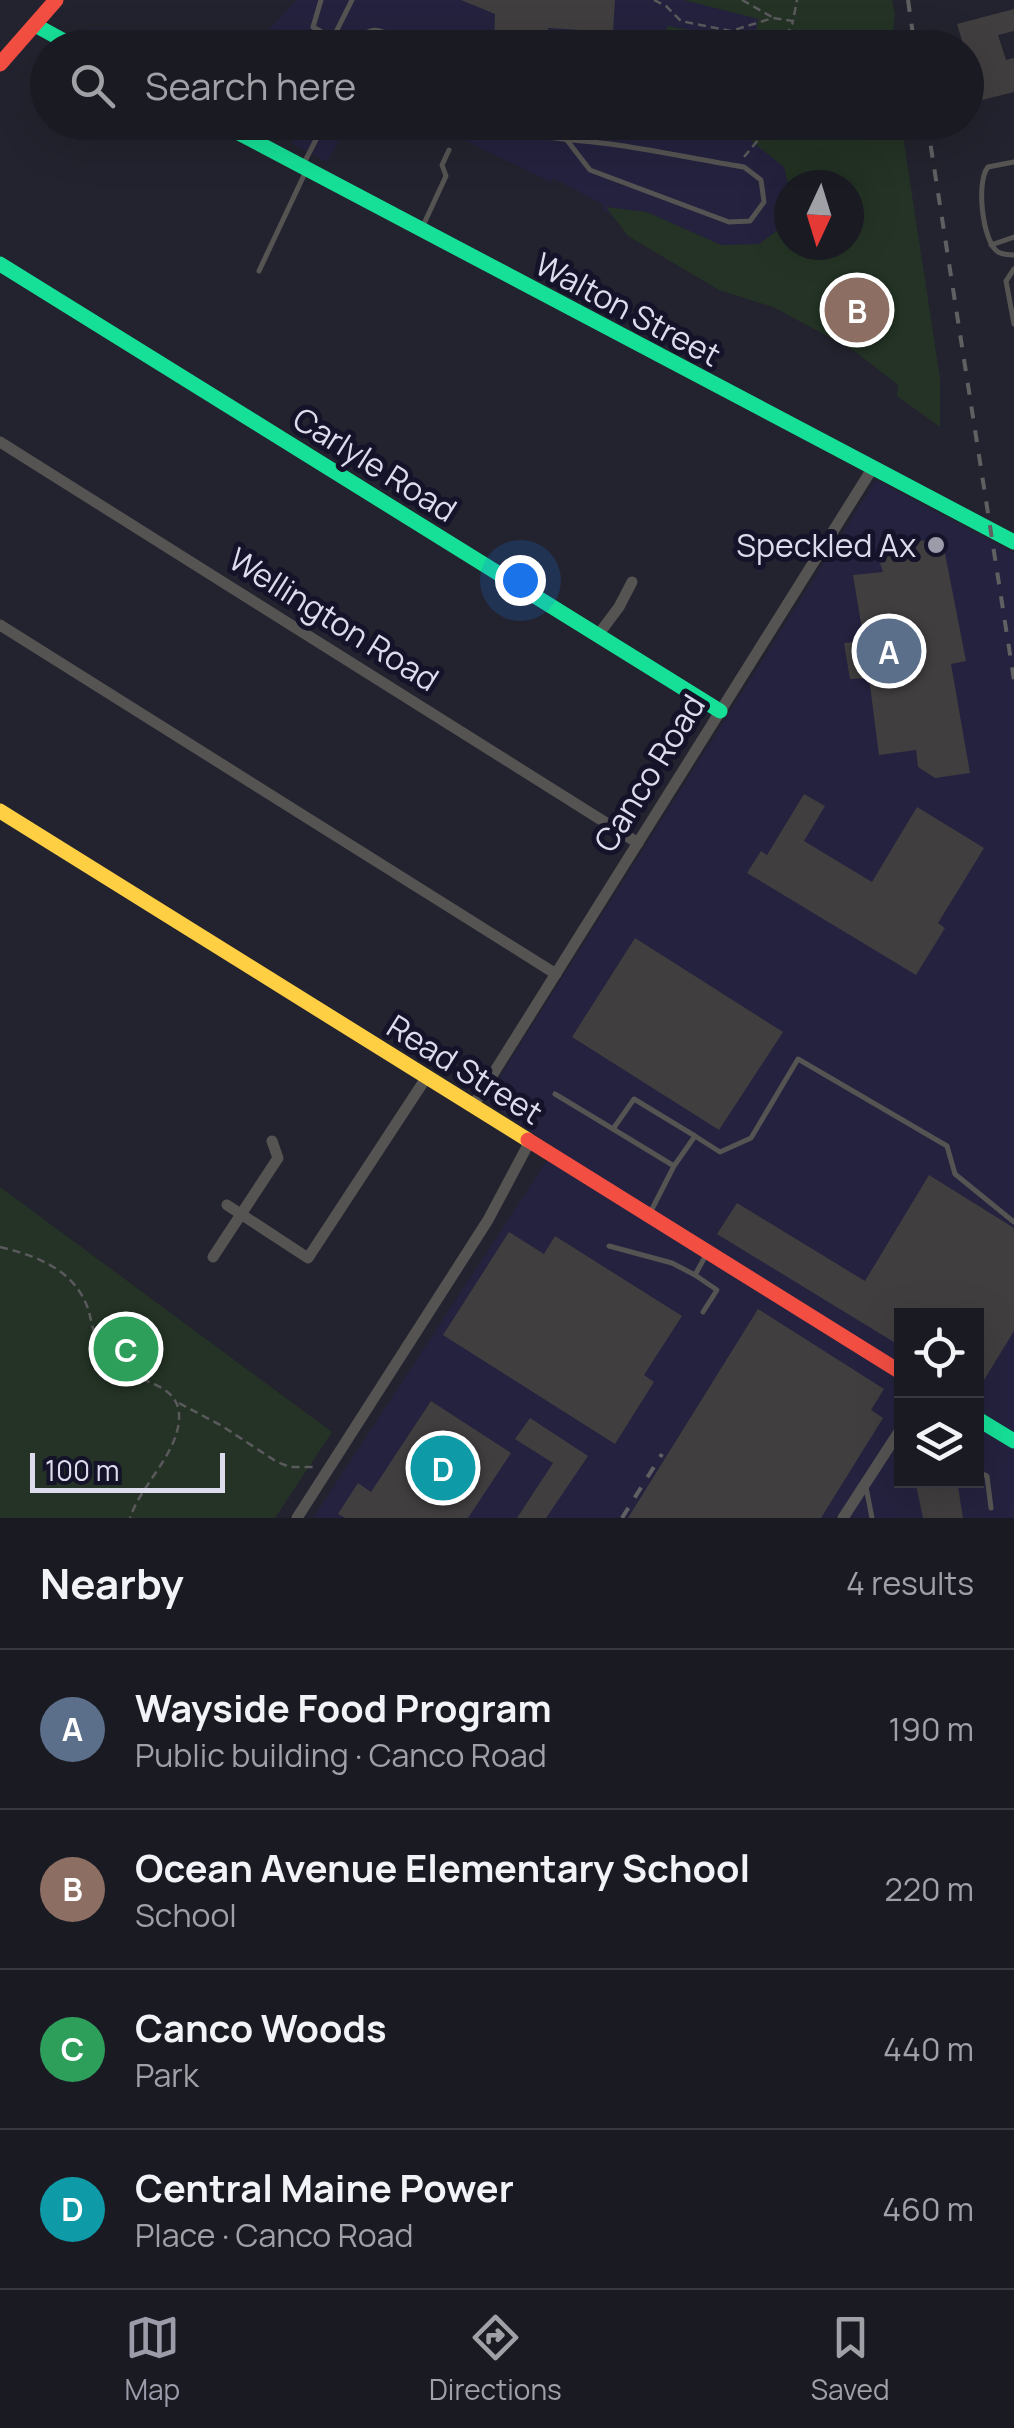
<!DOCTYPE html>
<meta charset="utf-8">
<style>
:root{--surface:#1a1a23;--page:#23232b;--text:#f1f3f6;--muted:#9fa1a6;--line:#383841;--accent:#9b9baa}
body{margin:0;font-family:Manrope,sans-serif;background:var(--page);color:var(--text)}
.controls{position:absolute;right:30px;bottom:30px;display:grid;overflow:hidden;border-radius:0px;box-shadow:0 10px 40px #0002}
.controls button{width:90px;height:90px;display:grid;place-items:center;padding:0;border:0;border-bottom:2px solid var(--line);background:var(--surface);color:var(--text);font:50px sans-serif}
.compass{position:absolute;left:774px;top:170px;width:90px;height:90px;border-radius:50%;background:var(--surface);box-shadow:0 10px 40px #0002;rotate:184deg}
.scale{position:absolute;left:30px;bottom:25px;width:195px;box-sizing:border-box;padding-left:10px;border:5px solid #dcdced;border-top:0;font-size:28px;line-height:35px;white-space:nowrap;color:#dcdced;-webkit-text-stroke:8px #15132a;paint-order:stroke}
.you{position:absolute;left:520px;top:580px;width:35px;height:35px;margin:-25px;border:8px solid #fff;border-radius:50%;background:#1a73e8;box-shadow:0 0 0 15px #1a73e833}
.badge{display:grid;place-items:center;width:65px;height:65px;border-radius:50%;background:var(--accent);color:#fff;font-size:32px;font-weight:700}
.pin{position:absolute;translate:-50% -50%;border:5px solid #fff;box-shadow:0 2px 10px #0006}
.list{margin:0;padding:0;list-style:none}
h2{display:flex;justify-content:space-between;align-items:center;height:130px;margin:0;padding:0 40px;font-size:42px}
h2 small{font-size:32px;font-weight:400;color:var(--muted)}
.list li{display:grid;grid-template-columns:65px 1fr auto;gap:30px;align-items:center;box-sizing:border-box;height:160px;padding:0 40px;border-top:2px solid var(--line)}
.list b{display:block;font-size:38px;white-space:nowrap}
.list p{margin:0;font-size:32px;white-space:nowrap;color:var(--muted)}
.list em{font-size:32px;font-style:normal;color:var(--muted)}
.icon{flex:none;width:55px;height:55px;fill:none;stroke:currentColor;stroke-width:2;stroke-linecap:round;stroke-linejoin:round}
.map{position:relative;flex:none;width:1014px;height:1518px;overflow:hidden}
.search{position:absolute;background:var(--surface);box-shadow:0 10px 40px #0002;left:30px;right:30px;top:30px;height:110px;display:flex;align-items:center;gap:25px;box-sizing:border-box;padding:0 35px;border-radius:55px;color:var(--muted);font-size:38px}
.sheet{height:770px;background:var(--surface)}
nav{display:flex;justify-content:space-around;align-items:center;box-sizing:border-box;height:140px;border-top:2px solid var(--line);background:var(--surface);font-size:28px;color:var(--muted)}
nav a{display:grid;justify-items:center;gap:5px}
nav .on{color:var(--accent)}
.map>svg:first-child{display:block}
</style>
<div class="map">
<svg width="1014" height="1518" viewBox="0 0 1014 1518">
<rect width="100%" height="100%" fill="#23232f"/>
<g fill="#24223e" fill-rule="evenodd">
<polygon points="297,0 868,0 875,47 282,48 261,37"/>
<polygon points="302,123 349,123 327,162 291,143"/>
<path d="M 430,123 L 887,123 L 925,374 L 603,210 L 604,205 L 553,178 L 550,182 ZM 789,185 L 849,185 L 849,245 L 789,245 Z"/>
<path d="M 876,480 L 1014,553 L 1014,1518 L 313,1518 L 555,1148 L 485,1100 ZM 902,1316 L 976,1316 L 976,1480 L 902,1480 Z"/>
</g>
<g fill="#243325">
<polygon points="684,0 892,0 895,14 891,47 754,47 758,19"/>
<polygon points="667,26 725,36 723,47 663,47"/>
<polygon points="748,123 901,123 940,378 940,427 897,396 898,385 853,350 773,307 719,290 628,236 606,207 647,212 721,245 759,244 785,225 789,208 789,245 849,245 849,185 789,187 784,167 749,139"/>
<polygon points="0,1187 332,1432 275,1518 0,1518"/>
</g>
<g fill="#413e3f">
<polygon points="461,0 615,0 613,32 548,28 548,48 494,48 495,14"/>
<polygon points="1014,9 1014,31 998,35 1006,60 1014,58 1014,92 974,102 966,75 971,70 957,24"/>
<polygon points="942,538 966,661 951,664 970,773 935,778 918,767 916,750 879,755 869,678 850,679 844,643 864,641 853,575 883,572 880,563 886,562 885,554 897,552 897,544"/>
<polygon points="804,794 825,806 804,841 872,882 917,807 984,848 938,923 945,928 916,975 747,873 761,851 767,855"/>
<polygon points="635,938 783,1032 719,1130 572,1037"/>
<polygon points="929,1175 1014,1228 1014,1331 976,1393 976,1316 902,1316 902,1347 717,1234 737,1203 865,1281"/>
<polygon points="509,1232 544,1254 555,1236 682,1316 644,1375 654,1382 615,1444 443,1335"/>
<polygon points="758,1309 884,1389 871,1410 883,1418 821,1518 628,1518"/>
<polygon points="431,1401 511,1453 468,1518 345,1518 338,1514 358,1483 371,1492"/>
<polygon points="530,1418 588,1456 546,1518 517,1518 553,1463 515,1439"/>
<polygon points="915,1480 957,1480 963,1518 923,1518"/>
</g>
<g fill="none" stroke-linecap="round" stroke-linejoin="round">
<g stroke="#5a5a5d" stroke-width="2.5" stroke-dasharray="8 5" stroke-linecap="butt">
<polyline points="654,0 666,6 681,21 731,31 773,18 793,21 797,0"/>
<polyline points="742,0 772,17"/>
<polyline points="781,48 793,22"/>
<polyline points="744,157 773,122"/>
<path d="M 0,1247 C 38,1256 77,1271 89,1312 C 94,1332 97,1354 115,1367 C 136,1382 177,1382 179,1414 C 181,1451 141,1484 130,1518"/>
<polyline points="179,1403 222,1426 277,1462 290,1467 314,1467"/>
</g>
<g stroke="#555452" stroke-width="5">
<polyline points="321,0 313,27 327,35 336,32 352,0"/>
<path d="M 354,48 C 371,16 386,34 410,48"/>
<path d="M 493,122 C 528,139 572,139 610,144 C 655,150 699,160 744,167 L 761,180 L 764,202 L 750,221 L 729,222 L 590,170 L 566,139"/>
<path d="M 1014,162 L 988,167 C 976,181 982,241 998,252 C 1004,255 1008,255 1014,255"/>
<polyline points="303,165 325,122"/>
<polyline points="422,228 446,176 442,165 449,150"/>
<polyline points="991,245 1014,237"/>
<polyline points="1014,269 1006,281 1014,324"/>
<polyline points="259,271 305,173"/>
<polyline points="555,1094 613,1129"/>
<polyline points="695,1136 720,1152 751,1138 798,1059 947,1146 955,1174 1014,1222"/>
<polyline points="650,1213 674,1166 695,1136 634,1099 613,1129 674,1166"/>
<polyline points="609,1246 672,1263 695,1275 706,1255"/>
<polyline points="695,1275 717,1290 703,1312"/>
<polyline points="976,1471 987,1476 991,1508"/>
<polyline points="866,1487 872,1518"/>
</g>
<g stroke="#555452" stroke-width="11">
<polyline points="0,442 638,843"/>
<polyline points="0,625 556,974"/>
<polyline points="598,635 619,607 632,582"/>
<polyline points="473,1106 872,469"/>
<polyline points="227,1205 308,1258 426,1078"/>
<polyline points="213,1257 278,1158 272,1141"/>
<polyline points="297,1518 488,1220 530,1141"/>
<polyline points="843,1518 902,1427"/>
</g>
<g stroke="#16e098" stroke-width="15">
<polyline points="35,25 77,48"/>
<polyline points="218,122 1014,542"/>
<polyline points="0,264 720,711"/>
<polyline points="976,1418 1014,1441"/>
</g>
<polyline stroke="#ffcf43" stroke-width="15" points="0,811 528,1140"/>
<g stroke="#f24e42" stroke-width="15">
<polyline points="0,64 56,0"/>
<polyline points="528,1140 902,1373"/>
</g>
<g stroke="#606062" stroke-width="4" stroke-dasharray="12 12" stroke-linecap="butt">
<polyline points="908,0 915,48"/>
<polyline points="927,122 1014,680"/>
<polyline points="622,1518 662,1454"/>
</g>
</g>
<circle fill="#9b9baa" stroke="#15132a" stroke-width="4" cx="936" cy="545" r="10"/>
<g text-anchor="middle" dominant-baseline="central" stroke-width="10" stroke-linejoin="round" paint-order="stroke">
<g font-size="32" fill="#dcdced" stroke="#15132a">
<text transform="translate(628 309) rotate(28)">Walton Street</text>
<text transform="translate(375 464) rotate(32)">Carlyle Road</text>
<text transform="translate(334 619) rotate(32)">Wellington Road</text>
<text transform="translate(649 773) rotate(-58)">Canco Road</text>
<text transform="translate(465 1069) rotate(32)">Read Street</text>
</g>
<g font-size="32" fill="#dcdced" stroke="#15132a" text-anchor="end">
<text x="916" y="545">Speckled Ax</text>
</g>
</g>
</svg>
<div class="controls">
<button><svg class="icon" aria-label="locate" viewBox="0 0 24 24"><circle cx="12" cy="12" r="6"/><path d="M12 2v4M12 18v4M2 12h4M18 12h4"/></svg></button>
<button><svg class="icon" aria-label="layers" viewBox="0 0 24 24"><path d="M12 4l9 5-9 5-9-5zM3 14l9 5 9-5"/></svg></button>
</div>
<svg class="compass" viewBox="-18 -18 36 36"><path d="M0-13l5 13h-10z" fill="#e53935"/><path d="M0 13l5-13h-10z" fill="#9fa1a6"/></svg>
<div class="scale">100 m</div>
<div class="you"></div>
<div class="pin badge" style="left:889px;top:651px;background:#5c6f8a">A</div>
<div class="pin badge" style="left:857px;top:310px;background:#8d6e63">B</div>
<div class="pin badge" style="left:126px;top:1349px;background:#2e9e5b">C</div>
<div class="pin badge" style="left:443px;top:1468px;background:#0f9aa8">D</div>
<div class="search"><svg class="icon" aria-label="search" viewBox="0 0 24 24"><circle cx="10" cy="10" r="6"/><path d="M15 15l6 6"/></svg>Search here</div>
</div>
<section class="sheet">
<h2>Nearby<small>4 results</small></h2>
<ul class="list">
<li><span class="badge" style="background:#5c6f8a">A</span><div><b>Wayside Food Program</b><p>Public building · Canco Road</p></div><em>190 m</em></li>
<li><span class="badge" style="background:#8d6e63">B</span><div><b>Ocean Avenue Elementary School</b><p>School</p></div><em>220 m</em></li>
<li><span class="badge" style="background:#2e9e5b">C</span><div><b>Canco Woods</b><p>Park</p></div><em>440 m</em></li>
<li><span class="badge" style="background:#0f9aa8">D</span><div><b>Central Maine Power</b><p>Place · Canco Road</p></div><em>460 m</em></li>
</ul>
</section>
<nav>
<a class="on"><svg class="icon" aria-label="map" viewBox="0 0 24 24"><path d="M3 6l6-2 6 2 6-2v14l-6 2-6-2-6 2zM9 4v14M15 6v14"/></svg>Map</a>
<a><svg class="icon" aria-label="directions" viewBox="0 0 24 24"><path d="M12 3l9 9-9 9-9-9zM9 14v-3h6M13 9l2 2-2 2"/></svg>Directions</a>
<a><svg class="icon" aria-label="saved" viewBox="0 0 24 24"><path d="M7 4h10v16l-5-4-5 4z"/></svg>Saved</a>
</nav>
